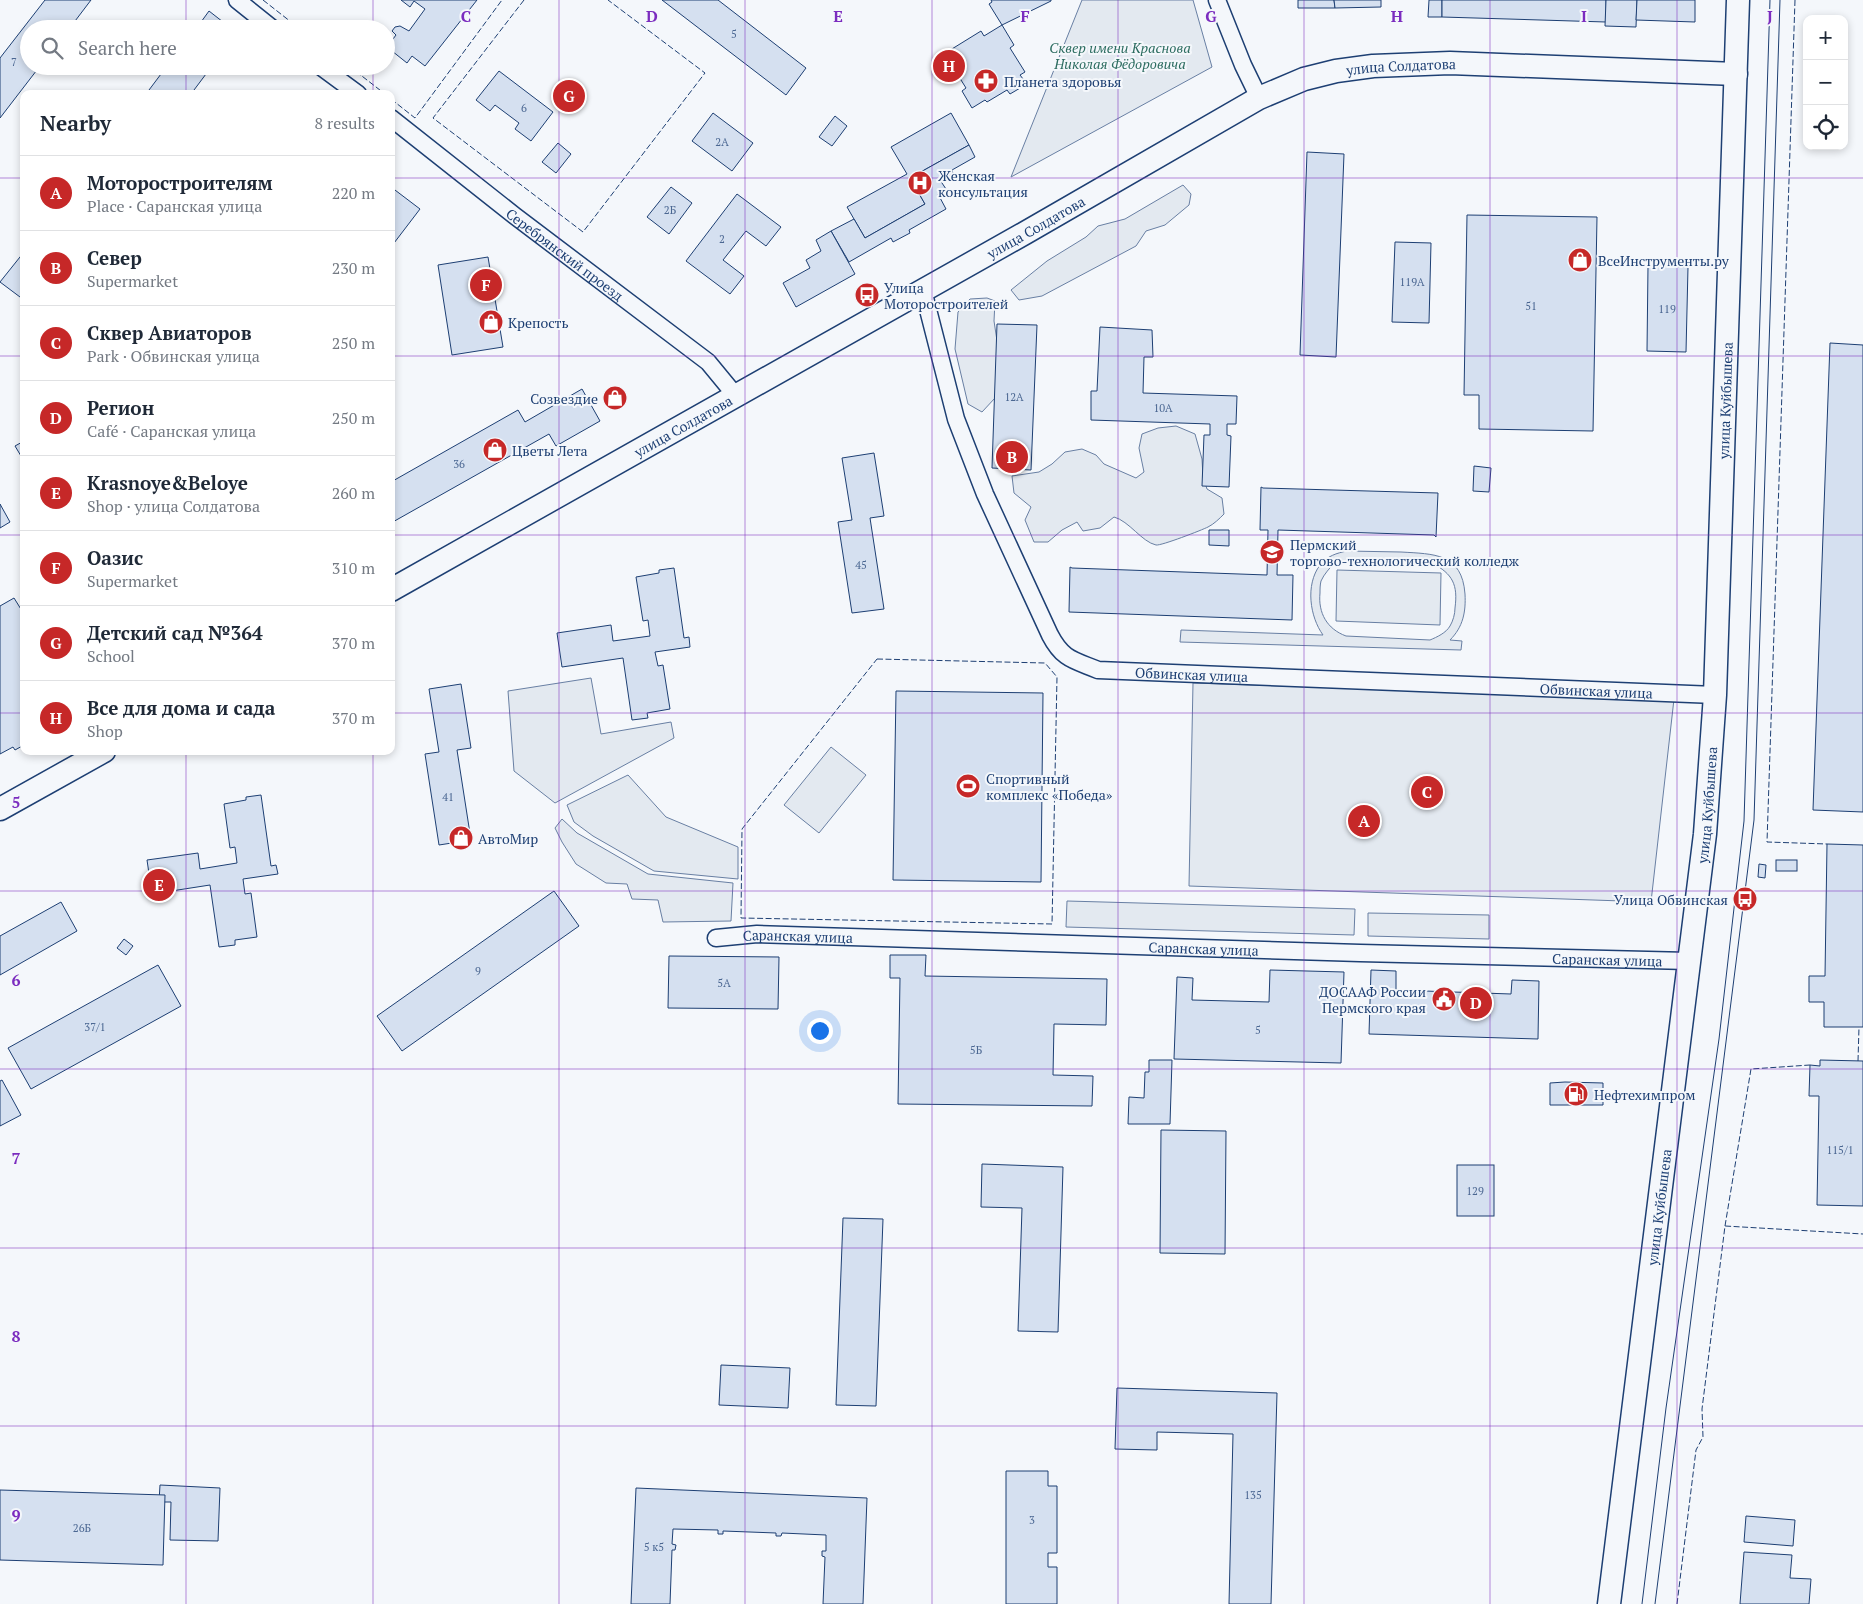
<!DOCTYPE html>
<meta charset="utf-8">
<style>
:root{--surface:#fff;--page:#f6f6f7;--text:#1f2937;--muted:#747a83;--line:#e0e1e3;--accent:#c62828}
body{margin:0;font-family:"PT Serif",serif;background:var(--page);color:var(--text)}
.controls{position:absolute;right:15px;top:15px;display:grid;overflow:hidden;border-radius:10px;box-shadow:0 2px 8px #0003}
.controls button{width:45px;height:45px;display:grid;place-items:center;padding:0;border:0;border-bottom:1px solid var(--line);background:var(--surface);color:var(--text);font:25px sans-serif}
.you{position:absolute;left:819px;top:1030px;width:18px;height:18px;margin:-12px;border:4px solid #fff;border-radius:50%;background:#1a73e8;box-shadow:0 0 0 8px #1a73e833}
.badge{display:grid;place-items:center;width:32px;height:32px;border-radius:50%;background:var(--accent);color:#fff;font-size:16px;font-weight:700}
.pin{position:absolute;translate:-50% -50%;border:2px solid #fff;box-shadow:0 1px 5px #0006}
.list{margin:0;padding:0;list-style:none}
h2{display:flex;justify-content:space-between;align-items:center;height:65px;margin:0;padding:0 20px;font-size:21px}
h2 small{font-size:16px;font-weight:400;color:var(--muted)}
.list li{display:grid;grid-template-columns:32px 1fr auto;gap:15px;align-items:center;box-sizing:border-box;height:75px;padding:0 20px;border-top:1px solid var(--line)}
.list b{display:block;font-size:19px;white-space:nowrap}
.list p{margin:0;font-size:16px;white-space:nowrap;color:var(--muted)}
.list em{font-size:16px;font-style:normal;color:var(--muted)}
.icon{flex:none;width:28px;height:28px;fill:none;stroke:currentColor;stroke-width:2;stroke-linecap:round;stroke-linejoin:round}
.map{position:relative;flex:none;width:1863px;height:1604px;overflow:hidden}
.search{position:absolute;background:var(--surface);box-shadow:0 2px 8px #0003;left:20px;top:20px;width:375px;height:55px;display:flex;align-items:center;gap:12px;box-sizing:border-box;padding:0 18px;border-radius:28px;color:var(--muted);font-size:19px}
.panel{position:absolute;background:var(--surface);box-shadow:0 2px 8px #0003;left:20px;top:90px;width:375px;height:665px;border-radius:10px}
.map>svg:first-child{display:block}
</style>
<div class="map">
<svg width="1863" height="1604" viewBox="0 0 1863 1604">
<rect width="100%" height="100%" fill="#f4f7fb"/>
<g fill="#e3e9f0" stroke="#687fa3" fill-rule="evenodd">
<polygon points="1082,0 1193,0 1212,67 1011,177"/>
<polygon points="1183,185 1191,194 1189,205 1165,225 1146,231 1136,246 1042,296 1019,300 1011,290 1047,261 1086,237 1098,226 1125,219"/>
<polygon points="987,298 995,301 994,321 999,354 995,398 982,412 968,404 955,349 958,312 970,299"/>
<path d="M 1176,426 L 1195,434 L 1202,459 L 1203,477 L 1207,489 L 1222,498 L 1224,514 C 1219,519 1214,524 1208,527 C 1202,530 1161,546 1156,545 C 1142,542 1129,521 1114,517 L 1100,528 L 1083,531 L 1077,522 L 1062,530 L 1048,542 L 1034,542 L 1025,520 L 1031,507 L 1014,493 L 1012,476 L 1039,472 L 1052,464 L 1065,452 L 1082,449 L 1096,455 L 1104,464 L 1136,478 L 1144,472 L 1139,448 L 1142,434 L 1158,428 Z"/>
<path d="M 1347,551 C 1365,551 1383,552 1401,552 C 1434,554 1462,553 1465,594 C 1466,612 1463,627 1450,640 L 1462,641 L 1461,650 L 1180,642 L 1181,630 L 1323,635 C 1310,617 1305,585 1320,565 C 1327,556 1337,553 1347,551 ZM 1350,560 L 1432,563 C 1453,574 1458,585 1455,608 C 1455,614 1453,621 1450,626 C 1446,633 1437,637 1430,640 L 1346,636 C 1327,629 1318,613 1320,593 C 1320,589 1320,585 1321,581 C 1324,574 1330,568 1335,562 Z"/>
<polygon points="1337,570 1441,573 1440,625 1336,621"/>
<polygon points="591,678 601,734 671,722 674,738 555,803 514,771 508,691"/>
<polygon points="1193,683 1674,699 1651,902 1189,886"/>
<polygon points="831,747 866,775 819,833 784,805"/>
<polygon points="628,775 666,817 738,847 738,879 654,871 593,836 574,822 567,805"/>
<polygon points="562,819 577,833 648,874 733,883 731,921 663,922 658,900 632,899 627,884 606,883 576,864 562,842 555,828"/>
<polygon points="1067,901 1355,909 1354,935 1066,927"/>
<polygon points="1368,913 1489,915 1489,939 1368,936"/>
</g>
<g fill="#d5e0f0" stroke="#1d3f73">
<polygon points="45,0 91,0 69,29 29,29 29,66 40,66 0,118 0,58"/>
<polygon points="401,0 477,0 425,66 412,56 407,63 387,47 396,35 392,31 395,27 400,26 409,31 425,9 414,1 410,7"/>
<polygon points="662,0 718,0 806,68 786,95"/>
<polygon points="991,0 1051,0 1051,1 1002,25 989,4 992,2"/>
<polygon points="1298,0 1334,0 1335,8 1298,8"/>
<polygon points="1334,0 1381,0 1381,7 1335,8"/>
<polygon points="1429,0 1442,0 1442,17 1428,17"/>
<polygon points="1442,0 1606,0 1606,22 1442,17"/>
<polygon points="1606,0 1637,0 1636,27 1605,26"/>
<polygon points="1637,0 1695,0 1695,22 1636,20"/>
<polygon points="209,11 232,29 196,29"/>
<polygon points="1002,25 1014,45 1010,48 1025,72 1020,75 1027,84 1010,94 1007,90 987,102 985,100 972,108 962,91 966,88 951,64 953,62 947,52 981,31 984,36"/>
<polygon points="167,66 212,66 191,94 146,94"/>
<polygon points="499,71 553,112 531,141 515,129 519,123 495,105 490,111 476,100"/>
<polygon points="713,113 753,143 732,171 692,141"/>
<polygon points="951,113 969,145 910,178 925,204 865,238 847,207 907,174 891,147"/>
<polygon points="835,116 847,126 832,146 819,137"/>
<polygon points="558,143 571,154 556,173 542,162"/>
<polygon points="969,145 975,157 952,170 953,173 940,180 946,189 938,194 946,209 909,230 910,233 893,242 891,238 849,262 831,231 854,219 865,238 925,204 910,178"/>
<polygon points="1307,152 1344,154 1336,357 1300,355"/>
<polygon points="391,187 420,209 391,247"/>
<polygon points="671,187 692,203 669,234 647,217"/>
<polygon points="737,194 781,227 766,246 746,231 723,260 744,276 730,294 686,261"/>
<polygon points="1467,215 1597,217 1593,431 1479,429 1479,395 1464,395"/>
<polygon points="831,231 855,274 796,307 783,283 810,268 806,260 821,251 816,240"/>
<polygon points="1395,242 1431,243 1429,323 1392,322"/>
<polygon points="24,252 24,300 0,282"/>
<polygon points="488,257 503,347 452,355 438,265"/>
<polygon points="1648,266 1688,267 1686,352 1647,351"/>
<polygon points="997,324 1037,325 1031,470 992,468"/>
<polygon points="1100,327 1152,330 1153,357 1144,357 1143,393 1237,396 1236,424 1227,424 1227,435 1231,436 1229,487 1202,486 1204,435 1210,435 1210,424 1091,420 1091,391 1097,391"/>
<polygon points="1830,343 1863,345 1863,812 1813,810"/>
<polygon points="582,389 600,421 556,446 549,434 391,523 391,482 518,410 525,422"/>
<polygon points="619,392 623,399 612,404 609,397"/>
<polygon points="24,441 24,461 15,446"/>
<polygon points="874,453 884,516 870,518 884,609 852,613 838,522 852,520 842,458"/>
<polygon points="1474,466 1491,468 1489,492 1473,491"/>
<polygon points="1261,487 1263,488 1438,493 1436,537 1434,535 1278,530 1277,575 1293,575 1292,620 1069,612 1070,567 1072,568 1267,575 1268,530 1260,530"/>
<polygon points="0,504 10,522 0,528"/>
<polygon points="1209,530 1229,530 1229,546 1209,545"/>
<polygon points="674,568 684,638 689,637 690,647 655,652 658,666 663,665 670,709 647,713 648,718 632,720 623,658 562,667 557,633 611,625 613,641 650,636 648,620 643,621 636,577 659,573 659,570"/>
<polygon points="14,598 24,614 24,745 15,750 13,747 0,754 0,606"/>
<polygon points="461,684 471,748 457,750 471,840 439,845 425,754 439,752 429,689"/>
<polygon points="896,691 1043,693 1041,882 893,880"/>
<polygon points="261,795 271,866 276,865 278,874 243,879 245,894 251,893 257,937 235,940 235,945 219,947 210,885 152,894 147,860 198,853 200,869 237,863 235,847 230,848 224,804 246,800 246,797"/>
<polygon points="1827,844 1863,845 1863,1027 1824,1027 1824,1002 1809,1002 1809,976 1825,976"/>
<rect x="1776" y="860" width="21" height="11"/>
<polygon points="1759,864 1766,865 1765,878 1758,877"/>
<polygon points="554,891 579,926 402,1051 377,1016"/>
<polygon points="61,902 77,931 0,975 0,936"/>
<polygon points="124,939 133,946 126,955 117,948"/>
<polygon points="890,955 926,955 925,976 1107,979 1106,1025 1054,1024 1053,1075 1093,1076 1092,1106 898,1104 900,978 890,978"/>
<polygon points="669,956 779,957 778,1009 668,1008"/>
<polygon points="158,965 181,1006 31,1089 8,1048"/>
<polygon points="1270,970 1344,972 1341,1063 1174,1059 1177,977 1193,978 1192,1000 1269,1002"/>
<polygon points="1371,970 1396,971 1396,990 1511,994 1512,980 1539,981 1538,1039 1369,1034"/>
<polygon points="1149,1060 1172,1060 1170,1124 1128,1124 1129,1097 1144,1098 1145,1072 1149,1072"/>
<polygon points="1820,1060 1863,1061 1863,1206 1817,1205 1819,1096 1809,1096 1810,1065 1820,1066"/>
<polygon points="2,1080 21,1115 0,1126 0,1081"/>
<polygon points="1565,1082 1603,1083 1603,1105 1550,1105 1550,1083"/>
<polygon points="1161,1130 1226,1131 1225,1254 1160,1253"/>
<polygon points="982,1164 1063,1167 1058,1332 1018,1331 1022,1208 981,1207"/>
<rect x="1457" y="1165" width="37" height="51"/>
<polygon points="843,1218 883,1219 876,1406 836,1405"/>
<polygon points="721,1365 790,1368 788,1408 719,1405"/>
<polygon points="1117,1388 1277,1393 1271,1604 1229,1604 1233,1434 1157,1432 1157,1450 1115,1449"/>
<polygon points="1006,1471 1048,1471 1048,1486 1057,1486 1057,1553 1048,1553 1048,1567 1057,1567 1057,1604 1006,1604"/>
<polygon points="160,1485 220,1488 218,1541 170,1540 171,1502 159,1502"/>
<polygon points="636,1488 867,1498 863,1604 823,1604 825,1557 822,1556 822,1551 826,1551 826,1535 782,1533 781,1536 776,1536 776,1533 723,1531 723,1534 718,1534 718,1530 673,1529 672,1544 676,1545 675,1550 672,1550 670,1604 631,1604"/>
<polygon points="0,1490 165,1495 163,1565 0,1560"/>
<polygon points="1746,1516 1795,1520 1793,1546 1744,1542"/>
<polygon points="1744,1552 1792,1555 1790,1578 1811,1579 1809,1604 1740,1604"/>
</g>
<g fill="none" stroke-linecap="round" stroke-linejoin="round">
<defs>
<g id="minor">
<polyline points="237,0 273,29"/>
<polyline points="1217,0 1243,65 1259,98"/>
<polyline points="320,66 358,94"/>
<path id="s1" d="M 391,118 L 515,216 L 708,362 L 736,396"/>
<path id="s2" d="M 923,290 L 956,419 L 985,494 L 1050,635 C 1063,660 1074,660 1098,670 L 1715,695"/>
<path id="s3" d="M 716,938 L 757,934 L 1360,953 L 1689,961"/>
</g>
<g id="secondary">
<path id="s4" d="M 391,590 L 1025,233 L 1259,98 L 1304,79 L 1336,71 L 1373,66 L 1450,63 L 1736,74"/>
<polyline points="0,809 104,751"/>
<path id="s5" d="M 1609,1604 L 1705,834 L 1715,695 L 1738,0"/>
</g>
</defs>
<use href="#minor" stroke="#1d3f73" stroke-width="19"/>
<use href="#secondary" stroke="#1d3f73" stroke-width="25"/>
<use href="#minor" stroke="#f4f7fb" stroke-width="16"/>
<use href="#secondary" stroke="#f4f7fb" stroke-width="22"/>
<g stroke="#1d3f73" stroke-width="1">
<polyline points="1642,1604 1666,1408 1719,1039 1744,821 1770,0"/>
<polyline points="1655,1604 1754,820 1780,0"/>
</g>
<g stroke="#1d3f73" stroke-width="1" stroke-dasharray="6 2.5" stroke-linecap="butt">
<polyline points="263,0 300,29"/>
<polyline points="524,0 433,118 583,232 705,73 608,0"/>
<polyline points="1795,0 1767,842 1827,844"/>
<polyline points="349,66 385,94"/>
<polyline points="391,99 415,118 502,0"/>
<polygon points="877,659 1045,663 1057,677 1052,924 741,918 742,829"/>
<polyline points="1858,1061 1859,1027"/>
<polyline points="1725,1226 1751,1069 1810,1065"/>
<polyline points="1677,1604 1696,1450 1703,1437 1702,1409 1725,1226 1863,1234"/>
</g>
</g>
<path fill="none" stroke="#7b2cbf" stroke-width="1" stroke-opacity="0.55" d="M 186,0 L 186,29M 373,0 L 373,29M 559,0 L 559,1604M 745,0 L 745,1604M 932,0 L 932,1604M 1118,0 L 1118,1604M 1304,0 L 1304,1604M 1490,0 L 1490,1604M 1677,0 L 1677,1604M 186,66 L 186,94M 373,66 L 373,94M 0,178 L 24,178M 391,178 L 1863,178M 0,356 L 24,356M 391,356 L 1863,356M 0,535 L 24,535M 391,535 L 1863,535M 0,713 L 24,713M 391,713 L 1863,713M 186,751 L 186,1604M 373,751 L 373,1604M 0,891 L 1863,891M 0,1069 L 1863,1069M 0,1248 L 1863,1248M 0,1426 L 1863,1426"/>
<defs>
<symbol id="pharmacy-disc" viewBox="-11 -11 22 22"><circle r="9.5" fill="#c62828" stroke="#f4f7fb"/><path d="M-2-6h4v4h4v4h-4v4h-4v-4h-4v-4h4Z" fill="#fff"/></symbol>
<symbol id="hospital-disc" viewBox="-11 -11 22 22"><circle r="9.5" fill="#c62828" stroke="#f4f7fb"/><path d="M-5-5h3v3.5h4V-5h3V5h-3V1.5h-4V5h-3Z" fill="#fff"/></symbol>
<symbol id="shop-disc" viewBox="-11 -11 22 22"><circle r="9.5" fill="#c62828" stroke="#f4f7fb"/><path d="M-5-2.5h2.3a2.7 3.5 0 0 1 5.4 0H5L5.5 6h-11ZM-1.5-2.5h3a1.5 2.3 0 0 0-3 0Z" fill="#fff"/></symbol>
<symbol id="bus-disc" viewBox="-11 -11 22 22"><circle r="9.5" fill="#c62828" stroke="#f4f7fb"/><path d="M-5-6H5V4H4V6H2V4H-2V6H-4V4H-5ZM-3.5-4V0h7V-4ZM-3.5 1.2v1.5H-2V1.2ZM2 1.2v1.5H3.5V1.2Z" fill="#fff"/></symbol>
<symbol id="university-disc" viewBox="-11 -11 22 22"><circle r="9.5" fill="#c62828" stroke="#f4f7fb"/><path d="M0-5L7-2L0 1L-7-2ZM-4 1L0 2.5L4 1V4Q0 6-4 4Z" fill="#fff"/></symbol>
<symbol id="stadium-disc" viewBox="-11 -11 22 22"><circle r="9.5" fill="#c62828" stroke="#f4f7fb"/><path d="M0-5a6.5 5 0 1 0 0 10a6.5 5 0 1 0 0-10ZM-3.5-1.8h7v3.6h-7Z" fill="#fff"/></symbol>
<symbol id="civic-disc" viewBox="-11 -11 22 22"><circle r="9.5" fill="#c62828" stroke="#f4f7fb"/><path d="M-.6-6.5H3V-4.5H.6V-3L4-1V1h2V6H-6V1h2V-1L-.6-3ZM-1.2 2.5V6h2.4V2.5Z" fill="#fff"/></symbol>
<symbol id="fuel-disc" viewBox="-11 -11 22 22"><circle r="9.5" fill="#c62828" stroke="#f4f7fb"/><path d="M-5.5-6h7V0h2V4h1.3V-2.5L3-4.5l.8-.8L6-3V5H2.5V1h-1V6h-7ZM-4.2-4.7v3.2H.2V-4.7Z" fill="#fff"/></symbol>
</defs>
<g fill-rule="evenodd">
<use href="#pharmacy-disc" x="972" y="67" width="28" height="28"/>
<use href="#hospital-disc" x="906" y="169" width="28" height="28"/>
<use href="#shop-disc" x="1566" y="246" width="28" height="28"/>
<use href="#bus-disc" x="853" y="281" width="28" height="28"/>
<use href="#shop-disc" x="477" y="308" width="28" height="28"/>
<use href="#shop-disc" x="601" y="384" width="28" height="28"/>
<use href="#shop-disc" x="481" y="436" width="28" height="28"/>
<use href="#university-disc" x="1258" y="538" width="28" height="28"/>
<use href="#stadium-disc" x="954" y="772" width="28" height="28"/>
<use href="#shop-disc" x="447" y="824" width="28" height="28"/>
<use href="#bus-disc" x="1731" y="885" width="28" height="28"/>
<use href="#civic-disc" x="1430" y="985" width="28" height="28"/>
<use href="#fuel-disc" x="1562" y="1080" width="28" height="28"/>
</g>
<g text-anchor="middle" dominant-baseline="central" stroke-width="4" stroke-linejoin="round" paint-order="stroke">
<g font-size="11" fill="#4b6792">
<text x="734" y="34">5</text>
<text x="14" y="62">7</text>
<text x="524" y="108">6</text>
<text x="722" y="142">2А</text>
<text x="670" y="210">2Б</text>
<text x="722" y="239">2</text>
<text x="1412" y="282">119А</text>
<text x="1531" y="306">51</text>
<text x="1667" y="309">119</text>
<text x="1014" y="397">12А</text>
<text x="1163" y="408">10А</text>
<text x="459" y="464">36</text>
<text x="861" y="565">45</text>
<text x="448" y="797">41</text>
<text x="478" y="971">9</text>
<text x="724" y="983">5А</text>
<text x="95" y="1027">37/1</text>
<text x="1258" y="1030">5</text>
<text x="976" y="1050">5Б</text>
<text x="1840" y="1150">115/1</text>
<text x="1475" y="1191">129</text>
<text x="1253" y="1495">135</text>
<text x="1032" y="1520">3</text>
<text x="82" y="1528">26Б</text>
<text x="654" y="1547">5 к5</text>
</g>
<g font-size="14" font-style="italic" fill="#2c6c60" stroke="#f4f7fb">
<text x="1120" y="47">Сквер имени Краснова<tspan x="1120" dy="16">Николая Фёдоровича</tspan></text>
</g>
<g font-size="14" fill="#1d3f73" stroke="#f4f7fb">
<text stroke="none"><textPath href="#s4" startOffset="1145">улица Солдатова</textPath></text>
<text stroke="none"><textPath href="#s4" startOffset="740">улица Солдатова</textPath></text>
<text stroke="none"><textPath href="#s1" startOffset="221">Серебрянский проезд</textPath></text>
<text stroke="none"><textPath href="#s5" startOffset="1210">улица Куйбышева</textPath></text>
<text stroke="none"><textPath href="#s4" startOffset="335">улица Солдатова</textPath></text>
<text stroke="none"><textPath href="#s2" startOffset="524">Обвинская улица</textPath></text>
<text stroke="none"><textPath href="#s2" startOffset="929">Обвинская улица</textPath></text>
<text stroke="none"><textPath href="#s5" startOffset="805">улица Куйбышева</textPath></text>
<text stroke="none"><textPath href="#s3" startOffset="82">Саранская улица</textPath></text>
<text stroke="none"><textPath href="#s3" startOffset="488">Саранская улица</textPath></text>
<text stroke="none"><textPath href="#s3" startOffset="892">Саранская улица</textPath></text>
<text stroke="none"><textPath href="#s5" startOffset="400">улица Куйбышева</textPath></text>
</g>
<g font-size="14" fill="#1d3f73" stroke="#f4f7fb" text-anchor="start">
<text x="1004" y="81">Планета здоровья</text>
<text x="938" y="175">Женская<tspan x="938" dy="16">консультация</tspan></text>
<text x="1598" y="260">ВсеИнструменты.ру</text>
<text x="884" y="287">Улица<tspan x="884" dy="16">Моторостроителей</tspan></text>
<text x="508" y="322">Крепость</text>
<text x="598" y="398" text-anchor="end">Созвездие</text>
<text x="512" y="450">Цветы Лета</text>
<text x="1290" y="544">Пермский<tspan x="1290" dy="16">торгово-технологический колледж</tspan></text>
<text x="986" y="778">Спортивный<tspan x="986" dy="16">комплекс «Победа»</tspan></text>
<text x="478" y="838">АвтоМир</text>
<text x="1728" y="899" text-anchor="end">Улица Обвинская</text>
<text x="1426" y="991" text-anchor="end">ДОСААФ России<tspan x="1426" dy="16">Пермского края</tspan></text>
<text x="1594" y="1094">Нефтехимпром</text>
</g>
</g>
<g font-size="16" text-anchor="middle" font-weight="bold" fill="#7b2cbf" stroke="#f4f7fb" stroke-width="4" stroke-linejoin="round" paint-order="stroke">
<text x="466" y="22">C</text>
<text x="652" y="22">D</text>
<text x="838" y="22">E</text>
<text x="1025" y="22">F</text>
<text x="1211" y="22">G</text>
<text x="1397" y="22">H</text>
<text x="1584" y="22">I</text>
<text x="1770" y="22">J</text>
<text x="16" y="808">5</text>
<text x="16" y="986">6</text>
<text x="16" y="1164">7</text>
<text x="16" y="1342">8</text>
<text x="16" y="1521">9</text>
</g>
</svg>
<div class="controls">
<button>+</button>
<button>−</button>
<button><svg class="icon" aria-label="locate" viewBox="0 0 24 24"><circle cx="12" cy="12" r="6"/><path d="M12 2v4M12 18v4M2 12h4M18 12h4"/></svg></button>
</div>
<div class="you"></div>
<div class="pin badge" style="left:1364px;top:821px">A</div>
<div class="pin badge" style="left:1012px;top:457px">B</div>
<div class="pin badge" style="left:1427px;top:792px">C</div>
<div class="pin badge" style="left:1476px;top:1003px">D</div>
<div class="pin badge" style="left:159px;top:885px">E</div>
<div class="pin badge" style="left:486px;top:285px">F</div>
<div class="pin badge" style="left:569px;top:96px">G</div>
<div class="pin badge" style="left:949px;top:66px">H</div>
<div class="search"><svg class="icon" aria-label="search" viewBox="0 0 24 24"><circle cx="10" cy="10" r="6"/><path d="M15 15l6 6"/></svg>Search here</div>
<section class="panel">
<h2>Nearby<small>8 results</small></h2>
<ul class="list">
<li><span class="badge">A</span><div><b>Моторостроителям</b><p>Place · Саранская улица</p></div><em>220 m</em></li>
<li><span class="badge">B</span><div><b>Север</b><p>Supermarket</p></div><em>230 m</em></li>
<li><span class="badge">C</span><div><b>Сквер Авиаторов</b><p>Park · Обвинская улица</p></div><em>250 m</em></li>
<li><span class="badge">D</span><div><b>Регион</b><p>Café · Саранская улица</p></div><em>250 m</em></li>
<li><span class="badge">E</span><div><b>Krasnoye&amp;Beloye</b><p>Shop · улица Солдатова</p></div><em>260 m</em></li>
<li><span class="badge">F</span><div><b>Оазис</b><p>Supermarket</p></div><em>310 m</em></li>
<li><span class="badge">G</span><div><b>Детский сад №364</b><p>School</p></div><em>370 m</em></li>
<li><span class="badge">H</span><div><b>Все для дома и сада</b><p>Shop</p></div><em>370 m</em></li>
</ul>
</section>
</div>
